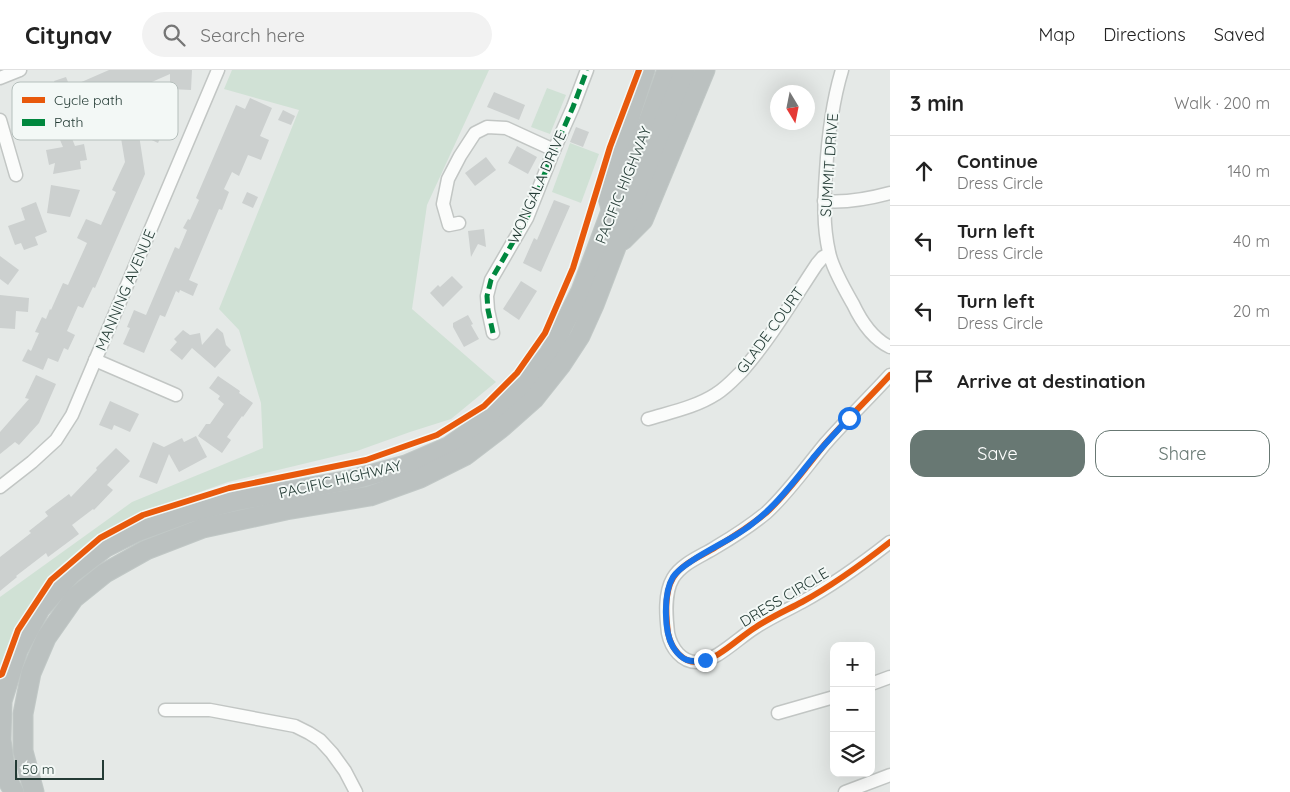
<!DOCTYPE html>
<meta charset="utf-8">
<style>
:root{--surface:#fff;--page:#f2f2f2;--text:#222;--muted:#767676;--line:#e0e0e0;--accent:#687873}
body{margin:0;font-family:Quicksand,sans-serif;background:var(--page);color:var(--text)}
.controls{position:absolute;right:15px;bottom:15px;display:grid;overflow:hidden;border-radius:10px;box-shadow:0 5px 20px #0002}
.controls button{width:45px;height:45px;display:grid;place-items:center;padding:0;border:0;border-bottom:1px solid var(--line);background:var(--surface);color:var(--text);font:25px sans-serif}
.compass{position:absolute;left:770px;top:15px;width:45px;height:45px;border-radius:50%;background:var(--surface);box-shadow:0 5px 20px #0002;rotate:170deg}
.scale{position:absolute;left:15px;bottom:12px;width:89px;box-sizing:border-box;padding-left:5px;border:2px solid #243b35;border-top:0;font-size:14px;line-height:18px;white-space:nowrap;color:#243b35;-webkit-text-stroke:4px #f3f8f6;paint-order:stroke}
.stop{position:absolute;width:15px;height:15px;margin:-11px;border:4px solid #1a73e8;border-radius:50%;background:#fff}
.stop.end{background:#1a73e8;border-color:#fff;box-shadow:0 1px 5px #0008}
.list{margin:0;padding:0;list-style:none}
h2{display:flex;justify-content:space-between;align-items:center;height:65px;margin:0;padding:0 20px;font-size:21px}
h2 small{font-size:16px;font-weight:400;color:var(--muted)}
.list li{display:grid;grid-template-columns:32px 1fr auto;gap:15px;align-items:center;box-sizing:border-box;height:70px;padding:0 20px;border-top:1px solid var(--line)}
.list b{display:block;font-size:19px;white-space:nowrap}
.list p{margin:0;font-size:16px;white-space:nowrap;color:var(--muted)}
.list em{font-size:16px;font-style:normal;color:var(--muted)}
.actions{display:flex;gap:10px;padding:15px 20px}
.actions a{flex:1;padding:11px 0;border:1px solid var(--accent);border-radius:15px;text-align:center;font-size:18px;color:var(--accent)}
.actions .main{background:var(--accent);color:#fff}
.icon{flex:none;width:28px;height:28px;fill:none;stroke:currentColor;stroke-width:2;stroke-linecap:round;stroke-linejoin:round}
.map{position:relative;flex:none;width:890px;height:722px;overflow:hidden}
header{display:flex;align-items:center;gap:30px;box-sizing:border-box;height:70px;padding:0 25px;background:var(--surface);border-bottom:1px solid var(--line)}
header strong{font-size:24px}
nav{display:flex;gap:28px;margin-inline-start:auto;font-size:18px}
.search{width:350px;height:45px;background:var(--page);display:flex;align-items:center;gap:12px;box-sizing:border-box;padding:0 18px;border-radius:28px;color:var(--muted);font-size:19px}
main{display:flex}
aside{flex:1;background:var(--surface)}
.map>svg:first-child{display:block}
</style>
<header>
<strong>Citynav</strong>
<div class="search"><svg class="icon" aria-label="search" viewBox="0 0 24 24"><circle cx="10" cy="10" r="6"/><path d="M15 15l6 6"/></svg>Search here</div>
<nav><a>Map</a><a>Directions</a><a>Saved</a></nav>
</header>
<main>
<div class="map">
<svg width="890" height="722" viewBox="0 0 890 722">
<rect width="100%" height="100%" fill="#e5e9e7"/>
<g fill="#d0e1d5">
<polygon points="232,0 489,0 427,135 412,239 496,312 451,349 410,362 357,381 228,412 140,443 97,467 46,511 15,560 0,599 0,527 132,432 263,378 261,333 239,260 219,239 299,40 224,19"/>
<polygon points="547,18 566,25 550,64 531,57"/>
<polygon points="570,73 599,84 581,133 552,122"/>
</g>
<g fill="#ccd0cf">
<polygon points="109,0 192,0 191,20 170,19 170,4 145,15 143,12 134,17 114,16 125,21 120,23 126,38 111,45 107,36 89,43 83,29 65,37 68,44 63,46 75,76 84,74 87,90 80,91 81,99 53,104 55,93 49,95 46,80 63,77 53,53 26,61 18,38 45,29 43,24 57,18 54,11 66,7 70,17"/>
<polygon points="494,22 525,35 519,50 487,37"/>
<polygon points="250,28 272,38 260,66 269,70 261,90 248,85 239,106 232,102 224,119 229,122 222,140 219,139 189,210 198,214 193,226 180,220 179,223 176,221 165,247 160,245 144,283 123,274 130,258 127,257 134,240 146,245 175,177 179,179 187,160 183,158 188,149 190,150 199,130 196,128 236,35 245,39"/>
<polygon points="157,35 172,41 158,73 139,64 147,46 151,48"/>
<polygon points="283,40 295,46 291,55 278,50"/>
<polygon points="576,57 589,62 583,77 570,72"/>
<polygon points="139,65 145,104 95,218 93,217 83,238 78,236 67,261 75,265 68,280 64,278 58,292 48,288 43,300 22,291 28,279 31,281 39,263 35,262 42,247 46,249 50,239 51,240 63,213 68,215 87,173 77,168 86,149 101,155 116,122 112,120 125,92 121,68"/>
<polygon points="517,76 537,87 528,104 508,93"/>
<polygon points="486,87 496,100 475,116 465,103"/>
<polygon points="51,115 80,120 70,147 47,143"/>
<polygon points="247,122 258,127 253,138 242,133"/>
<polygon points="554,130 570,136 541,202 523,193 534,168 537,170"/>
<polygon points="36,132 47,162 35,167 38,175 24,180 21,173 15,175 8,156 25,150 21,138"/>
<polygon points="484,159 486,177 478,174 471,187 468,161"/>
<polygon points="0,186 19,200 8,215 0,209"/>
<polygon points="452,206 463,217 443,237 430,223 438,215 440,217"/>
<polygon points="521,211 537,221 519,250 503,239"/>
<polygon points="0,225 29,228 28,242 16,241 15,259 0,258"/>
<polygon points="468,245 473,254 471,255 479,269 464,277 453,257 453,253"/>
<polygon points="217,258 223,263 226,275 231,280 215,298 192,278 182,290 170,280 177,272 174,269 183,260 190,265 200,263 202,275"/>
<polygon points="36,305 56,314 39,353 19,375 15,372 0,384 0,362 29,329 25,328"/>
<polygon points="218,306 240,321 239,323 253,333 243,347 242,346 227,367 231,370 222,383 198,366 206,354 210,354 224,334 218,329 220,326 209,318"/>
<polygon points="110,331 139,344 130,362 114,355 112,360 99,355"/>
<polygon points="196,366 207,387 179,402 169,384 157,414 139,407 153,372 164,377 182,368 184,372"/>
<polygon points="116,378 130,391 107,415 113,420 94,440 93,439 72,455 79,464 48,487 46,483 16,506 17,507 0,521 0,487 31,463 29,461 48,446 45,442 69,424 71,427 97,400 96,398"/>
</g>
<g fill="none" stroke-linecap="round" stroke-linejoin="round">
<defs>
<g id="minor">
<path d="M 842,0 C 832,33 828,68 826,102 C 824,129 823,156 829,182 C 832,198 845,220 853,234 C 861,251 873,269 890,277"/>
<polyline points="0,8 20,0"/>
<polyline points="0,50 16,105"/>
<path d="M 824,131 C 847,133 868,129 890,123"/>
<polyline points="459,153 449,155 443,134 448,109 460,86 475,63 487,57 506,58 554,80"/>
<polyline points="493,263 488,240 487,226 491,210 527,148 554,80 573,37 587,0"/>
<polyline points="95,290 176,325"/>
<path d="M 890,305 C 869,328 846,350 825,374 C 806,397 788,423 766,443 C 750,456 733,467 716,477 C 702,486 682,493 673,508 C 664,523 666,546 668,563 C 671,578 682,593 698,592 C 718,590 738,568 756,557 C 771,547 787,540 802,532 C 833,515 862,494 890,472"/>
<path d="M 648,349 C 671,342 696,337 716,324 C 726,318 734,309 742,301 C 771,268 793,230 817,194 L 823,187 L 829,184"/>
<polyline points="0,417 32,392 56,370 72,345 218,0"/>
<polyline points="871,614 890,607"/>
<polyline points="165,640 210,640 295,656 309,663 320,670 332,683 345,701 356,722"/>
<polyline points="778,643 834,627"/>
<polyline points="845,722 890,705"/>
</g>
<g id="highway">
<polyline points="611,139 606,120 645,0"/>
<polyline points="623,170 643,150 705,0"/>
<polyline points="14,722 9,713 4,691 1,670 2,631 18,580 40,539 71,504 106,477 136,462 188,443 235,431 355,409 406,395 448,377 478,356 501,337 521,317 549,284 581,221 611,141 649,50 667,0"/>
<polyline points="34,722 23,681 23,644 31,603 46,568 74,528 105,503 146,480 203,458 286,440 370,426 420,408 466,385 500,359 534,329 561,295 580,266 594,235 665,49 685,0"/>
</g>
</defs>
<use href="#minor" stroke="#c2c6c4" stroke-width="15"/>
<use href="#highway" stroke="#c1c8c6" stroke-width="21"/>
<use href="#minor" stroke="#fbfcfb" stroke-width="12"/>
<use href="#highway" stroke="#bbc1c0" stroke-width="19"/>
<polyline stroke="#00873e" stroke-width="5" stroke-dasharray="10 5" stroke-linecap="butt" points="493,263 488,240 487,226 491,210 527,148 554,80 573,37 587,0"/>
<defs>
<g id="cycleway">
<path d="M 890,305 C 869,328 846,350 825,374 C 806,397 788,423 766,443 C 750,456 733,467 716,477 C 702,486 682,493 673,508 C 664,523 666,546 668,563 C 671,578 682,593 698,592 C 718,590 738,568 756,557 C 771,547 787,540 802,532 C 833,515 862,494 890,472"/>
<polyline points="0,605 2,604 18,560 51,510 100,468 143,445 229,418 366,390 437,365 484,336 517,303 545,263 573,198 610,77 639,0"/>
</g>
</defs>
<use href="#cycleway" stroke="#f3f8f6" stroke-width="9"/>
<use href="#cycleway" stroke="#e8590c" stroke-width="6"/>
</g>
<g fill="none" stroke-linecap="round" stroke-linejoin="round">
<path stroke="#1a73e8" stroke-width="6" d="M 705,590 C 690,593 682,591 673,577 C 664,562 663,523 673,507 C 682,493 720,475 736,465 C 769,445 789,418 813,388 C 825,374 837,361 849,348"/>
</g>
<g text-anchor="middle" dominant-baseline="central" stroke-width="4" stroke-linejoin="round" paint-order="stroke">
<g font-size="15" fill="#243b35" stroke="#f3f8f6">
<text transform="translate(829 95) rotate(-86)">SUMMIT DRIVE</text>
<text transform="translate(623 115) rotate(-68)">PACIFIC HIGHWAY</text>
<text transform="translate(537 117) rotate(-66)">WONGALA DRIVE</text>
<text transform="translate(125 220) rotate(-67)">MANNING AVENUE</text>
<text transform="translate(770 260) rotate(-54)">GLADE COURT</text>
<text transform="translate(340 409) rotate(-13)">PACIFIC HIGHWAY</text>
<text transform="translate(784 527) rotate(-31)">DRESS CIRCLE</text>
</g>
</g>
<rect x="12" y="12" width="166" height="58" rx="8" fill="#f3f8f6" stroke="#b5bfbc" stroke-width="1"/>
<rect x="22" y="27" width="23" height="6" fill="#e8590c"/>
<rect x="22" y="49" width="23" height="7" fill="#00873e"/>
<g font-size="14" fill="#243b35">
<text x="54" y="35">Cycle path</text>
<text x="54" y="57">Path</text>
</g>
</svg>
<div class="controls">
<button>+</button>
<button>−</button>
<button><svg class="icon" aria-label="layers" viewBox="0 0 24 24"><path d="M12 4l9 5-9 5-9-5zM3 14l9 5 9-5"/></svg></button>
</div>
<svg class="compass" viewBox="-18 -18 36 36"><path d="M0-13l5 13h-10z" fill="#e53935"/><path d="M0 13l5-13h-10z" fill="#767676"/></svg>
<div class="scale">50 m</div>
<div class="stop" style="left:849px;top:348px"></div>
<div class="stop end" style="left:705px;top:590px"></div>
</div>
<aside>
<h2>3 min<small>Walk · 200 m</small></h2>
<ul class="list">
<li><svg class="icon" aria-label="ahead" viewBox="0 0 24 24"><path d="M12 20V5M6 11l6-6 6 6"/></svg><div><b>Continue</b><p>Dress Circle</p></div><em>140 m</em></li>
<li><svg class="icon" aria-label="left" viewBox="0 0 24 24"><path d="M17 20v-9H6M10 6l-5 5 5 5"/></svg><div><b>Turn left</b><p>Dress Circle</p></div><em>40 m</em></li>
<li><svg class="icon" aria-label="left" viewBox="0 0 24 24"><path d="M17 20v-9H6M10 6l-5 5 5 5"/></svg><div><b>Turn left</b><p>Dress Circle</p></div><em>20 m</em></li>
<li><svg class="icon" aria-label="arrive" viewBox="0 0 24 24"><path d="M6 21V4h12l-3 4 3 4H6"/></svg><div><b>Arrive at destination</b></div></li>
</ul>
<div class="actions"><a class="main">Save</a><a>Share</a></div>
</aside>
</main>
